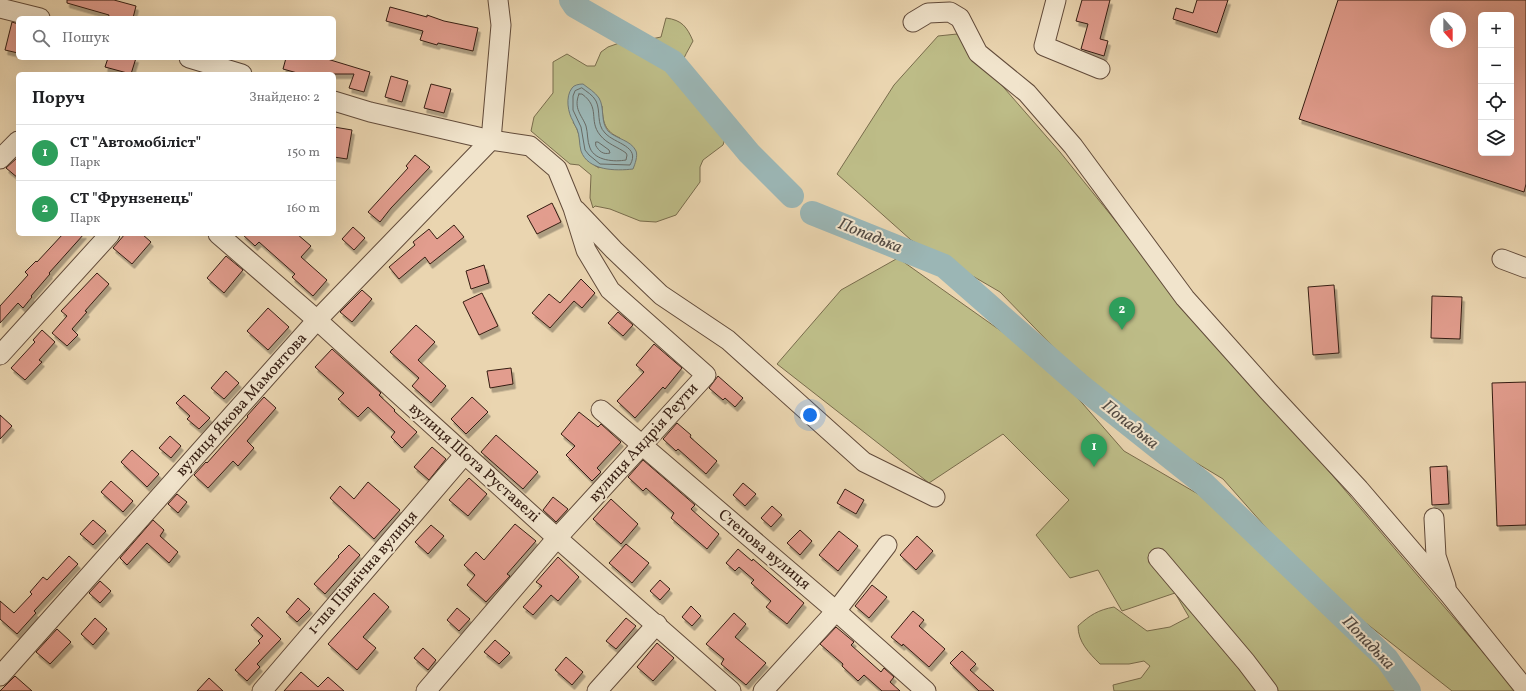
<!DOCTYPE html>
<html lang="uk">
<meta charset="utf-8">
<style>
:root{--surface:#fff;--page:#f6f6f6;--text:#202124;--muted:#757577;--line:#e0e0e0;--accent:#0f766e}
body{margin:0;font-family:Vollkorn,serif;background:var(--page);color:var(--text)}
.controls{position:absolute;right:12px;top:12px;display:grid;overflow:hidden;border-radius:6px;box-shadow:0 4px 16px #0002}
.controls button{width:36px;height:36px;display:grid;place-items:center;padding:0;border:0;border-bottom:1px solid var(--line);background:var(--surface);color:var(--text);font:20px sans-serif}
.compass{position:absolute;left:1430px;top:12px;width:36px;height:36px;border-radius:50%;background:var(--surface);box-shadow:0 4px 16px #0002;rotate:159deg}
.you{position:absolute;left:810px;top:415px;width:14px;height:14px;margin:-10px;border:3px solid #fff;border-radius:50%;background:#1a73e8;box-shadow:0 0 0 6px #1a73e833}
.badge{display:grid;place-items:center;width:26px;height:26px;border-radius:50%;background:var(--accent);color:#fff;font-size:13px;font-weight:700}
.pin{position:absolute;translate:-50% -33px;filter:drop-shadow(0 1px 2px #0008)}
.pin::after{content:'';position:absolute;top:21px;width:14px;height:12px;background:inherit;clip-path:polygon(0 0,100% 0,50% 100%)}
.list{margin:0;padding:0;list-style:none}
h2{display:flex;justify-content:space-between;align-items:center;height:52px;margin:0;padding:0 16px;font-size:17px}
h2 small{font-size:13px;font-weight:400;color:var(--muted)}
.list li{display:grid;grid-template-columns:26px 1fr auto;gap:12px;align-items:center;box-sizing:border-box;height:56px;padding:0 16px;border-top:1px solid var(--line)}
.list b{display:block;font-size:15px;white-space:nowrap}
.list p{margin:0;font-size:13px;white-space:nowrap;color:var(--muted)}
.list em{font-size:13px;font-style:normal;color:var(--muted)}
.icon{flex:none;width:22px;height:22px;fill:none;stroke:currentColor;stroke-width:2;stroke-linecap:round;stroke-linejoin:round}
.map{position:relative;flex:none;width:1526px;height:691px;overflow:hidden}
.search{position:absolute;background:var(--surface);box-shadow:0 4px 16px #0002;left:16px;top:16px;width:320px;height:44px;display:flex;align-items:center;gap:10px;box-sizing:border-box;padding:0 14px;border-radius:6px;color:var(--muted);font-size:15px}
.panel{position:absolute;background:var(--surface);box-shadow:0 4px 16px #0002;left:16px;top:72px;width:320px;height:164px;border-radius:6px}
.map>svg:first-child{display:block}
</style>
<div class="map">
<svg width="1526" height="691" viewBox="0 0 1526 691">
<defs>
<filter id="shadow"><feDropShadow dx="2.5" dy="4.5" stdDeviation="0" flood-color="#0004"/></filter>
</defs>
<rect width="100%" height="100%" fill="#ead5b0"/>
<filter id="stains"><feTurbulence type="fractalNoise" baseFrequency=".005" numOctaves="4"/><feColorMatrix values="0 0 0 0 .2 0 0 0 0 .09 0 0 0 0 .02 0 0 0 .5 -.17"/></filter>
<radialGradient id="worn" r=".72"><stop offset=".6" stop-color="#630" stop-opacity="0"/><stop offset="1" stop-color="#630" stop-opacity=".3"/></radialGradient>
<g fill="#bdbc87" stroke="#796c4c" fill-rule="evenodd">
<path d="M 666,18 C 682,20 687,27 693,41 C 688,51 679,64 679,76 C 678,92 701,97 712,105 C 719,109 724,117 730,122 L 723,145 L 703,160 L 700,167 L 700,182 L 676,215 L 656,222 L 640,221 L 610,209 L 595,206 L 593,208 L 590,198 L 591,175 L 579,165 L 570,164 L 531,131 L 534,117 L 553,93 L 553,62 L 567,54 L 587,66 L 595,66 L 601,52 L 608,47 L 622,42 L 637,42 L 661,37 ZM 602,106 C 603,122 604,131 620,138 L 599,168 C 574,154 586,141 573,122 Z"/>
<polygon points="957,34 1060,152 1164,281 1241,368 1516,691 1452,691 1357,616 1309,576 1223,479 1144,431 1096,391 1000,292 911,240 837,174 894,85 938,36"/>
<path d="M 898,258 L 1049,365 L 1124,451 L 1198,494 L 1277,562 L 1382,665 L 1399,691 L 1114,691 L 1113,685 L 1141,678 L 1150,666 L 1144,661 L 1129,664 L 1100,664 C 1089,653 1078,642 1078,626 C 1090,615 1098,610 1114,607 L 1147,631 L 1170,627 L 1189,617 L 1175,593 L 1122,611 L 1098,570 L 1070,578 L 1036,535 L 1069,500 L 1003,434 L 929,483 L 777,364 L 841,290 Z"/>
</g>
<path fill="#9bb6b5" stroke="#727974" d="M 583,84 C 588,88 595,92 599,98 C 605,108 600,122 608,131 C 616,139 631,140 636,151 C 638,156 635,164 633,169 C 616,171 588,171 581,151 C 579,144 580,136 577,129 C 576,127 574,124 573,121 C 568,113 565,97 572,88 C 574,85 579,84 583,84 Z"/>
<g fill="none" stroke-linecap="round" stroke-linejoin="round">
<g stroke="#686a64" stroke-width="1">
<path d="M 582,88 C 587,92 593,95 596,101 C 601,111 596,124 605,133 C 615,144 641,146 630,165 L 600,164 L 589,155 L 585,150 L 581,127 L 573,110 L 573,96 L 575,91 Z"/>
<path d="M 579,94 L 582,94 C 601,108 588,120 600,135 C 607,144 618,147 626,153 L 627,155 L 626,160 C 615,162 595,161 590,148 C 587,141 588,133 586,126 C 582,115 573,109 579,94 Z"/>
<path d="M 596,142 L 598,142 L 609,150 L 610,153 C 603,155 599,151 596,146 Z"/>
</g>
<g stroke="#9bb6b5" stroke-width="24">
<polyline points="571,0 575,6 673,62 749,153 792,196"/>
<polyline points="812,213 944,266 1082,387 1204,484 1387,659 1409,691"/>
</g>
</g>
<g fill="#e29d8e" stroke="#351d12" fill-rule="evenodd" filter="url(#shadow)">
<polygon points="67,0 114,0 136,6 133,18 108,18 109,15 67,3"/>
<polygon points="1082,0 1110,0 1100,39 1108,41 1104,56 1081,49 1088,24 1076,21"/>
<polygon points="1197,0 1228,0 1217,33 1173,19 1176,8 1193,13"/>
<path d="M 1338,0 L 1526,0 L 1526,184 L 1524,192 L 1299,119 ZM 1481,15 L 1511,15 L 1511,153 L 1481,153 ZM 1436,18 L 1460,18 L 1460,42 L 1436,42 Z"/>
<polygon points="390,7 427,17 427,15 444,21 478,28 473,51 438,43 437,45 420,40 423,31 386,21"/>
<polygon points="12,22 18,24 18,53 5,50"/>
<polygon points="108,58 136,58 131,74 105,67"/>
<polygon points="286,58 324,58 370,72 364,92 349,88 354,74 301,74 283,69"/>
<polygon points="391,76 408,81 402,102 385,97"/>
<polygon points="431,84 451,89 444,113 424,108"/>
<polygon points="334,127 352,130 347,159 334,157"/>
<polygon points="415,155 430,167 391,208 380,222 368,212 408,168 406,166"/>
<polygon points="18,157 18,178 6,168"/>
<polygon points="552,203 561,222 537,234 527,216"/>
<polygon points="454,225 464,237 430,264 425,257 399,279 389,267 415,245 413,242 429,229 437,239"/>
<polygon points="353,227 365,238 354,250 342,239"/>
<polygon points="63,234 84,234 49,273 50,274 31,296 32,297 23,308 18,303 0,323 0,306 28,275 25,272 36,261 37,262"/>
<polygon points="125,234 142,234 151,242 132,264 113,248"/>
<polygon points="242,234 297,234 311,246 301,257 327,280 313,296 292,277 295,274 259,242 255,246"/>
<polygon points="226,256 243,270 224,293 207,278"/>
<polygon points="484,265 489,283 471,289 466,271"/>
<polygon points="97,273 109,284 85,311 87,312 72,329 78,335 67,346 52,333 67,316 61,311"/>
<polygon points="581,279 595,293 582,308 574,301 550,328 532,313 549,294 560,303"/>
<polygon points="1334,285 1339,353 1313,355 1308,287"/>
<polygon points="362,290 372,299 352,322 340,312"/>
<polygon points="482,293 498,326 479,335 463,302"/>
<polygon points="1432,296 1462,297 1460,339 1431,338"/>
<polygon points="268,308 289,327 268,350 247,331"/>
<polygon points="618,312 633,325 623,336 608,323"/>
<polygon points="416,325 435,342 418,360 446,386 431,403 412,386 419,378 390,352"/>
<polygon points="42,330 55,342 39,360 42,362 25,380 11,368 35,342 33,340"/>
<polygon points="654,344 682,368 665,389 663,387 635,418 617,401 644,372 636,365"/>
<polygon points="332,349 381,393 379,395 395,410 394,411 417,432 402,448 391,437 395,432 368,407 358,417 338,399 344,393 315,367"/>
<polygon points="511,368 513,384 490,388 487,371"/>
<polygon points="226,371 239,383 224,399 211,388"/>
<polygon points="718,376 743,398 735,407 725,398 723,400 709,388"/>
<polygon points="1526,382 1526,525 1497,526 1492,383"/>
<polygon points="184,395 210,418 199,429 187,419 190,416 176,403"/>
<polygon points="264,397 276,408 247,441 254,448 238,466 233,461 208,488 194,475 206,462 207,463 248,417 247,416"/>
<polygon points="472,397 488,412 466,434 451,419"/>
<polygon points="579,412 598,427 601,424 621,442 597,468 601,472 592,481 566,455 575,446 561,434"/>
<polygon points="0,415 12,426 0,439"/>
<polygon points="677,423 691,435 690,437 717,461 706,474 678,449 676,451 663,439"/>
<polygon points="496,435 538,472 523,489 481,452"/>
<polygon points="170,436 181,446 171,458 159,448"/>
<polygon points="432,447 446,459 429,480 414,467"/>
<polygon points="132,450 159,474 147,487 121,462"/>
<polygon points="643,460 695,505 691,509 719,534 707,549 671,518 674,513 646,488 643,491 628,477"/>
<polygon points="1447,466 1449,504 1432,505 1430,467"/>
<polygon points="469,478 487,494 468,516 449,500"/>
<polygon points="111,481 133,501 123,512 101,492"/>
<polygon points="368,482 400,510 374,539 330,498 340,486 354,499"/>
<polygon points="743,483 756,494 745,506 733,495"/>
<polygon points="845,489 864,500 856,514 837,503"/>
<polygon points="177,494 187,502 178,513 168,504"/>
<polygon points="553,497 568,509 556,522 543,510"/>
<polygon points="611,499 638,524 621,544 593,519"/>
<polygon points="772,506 782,515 771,527 761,518"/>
<polygon points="93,520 106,531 93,545 80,534"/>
<polygon points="153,520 164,530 160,536 178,552 169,563 147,543 127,565 120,558"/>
<polygon points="515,524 536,541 507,574 510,576 486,602 467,585 475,575 464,565 476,552 484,560"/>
<polygon points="431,525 444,536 428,554 415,542"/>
<polygon points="800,530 812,541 800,555 787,543"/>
<polygon points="839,531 858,546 838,571 819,555"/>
<polygon points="917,536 933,551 916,570 900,555"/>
<polygon points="626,544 649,563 632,583 609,563"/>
<polygon points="349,545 360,555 325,594 314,584 339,557 338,556"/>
<polygon points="738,549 752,561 753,559 804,603 787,624 766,607 771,601 751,583 754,580 739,567 735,571 726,563"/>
<polygon points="69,556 78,564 34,611 36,613 17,634 0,619 0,601 14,613 32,594 30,592 43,577 47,580"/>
<polygon points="558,557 579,577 558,601 551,595 533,615 523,607 542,586 536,582"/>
<polygon points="660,580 670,589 660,600 650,591"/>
<polygon points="100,581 111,591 100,603 89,593"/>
<polygon points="872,585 887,597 869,618 855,606"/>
<polygon points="374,593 389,607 363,637 376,648 357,670 328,644"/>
<polygon points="298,598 310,609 297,622 286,612"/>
<polygon points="691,606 701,616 692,626 682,617"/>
<polygon points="457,608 470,619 459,631 447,620"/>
<polygon points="913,611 924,620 919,626 945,649 929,667 903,644 902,646 891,637"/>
<polygon points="734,613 746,624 735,637 766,663 746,685 721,664 724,659 706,644"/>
<polygon points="258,617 281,639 257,664 260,667 247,681 235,670 260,643 258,641 263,636 251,625"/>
<polygon points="95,618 107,629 93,645 81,634"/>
<polygon points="626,618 636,626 616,649 606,641"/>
<polygon points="836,627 854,642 851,645 881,672 884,668 894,677 890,682 900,691 882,691 864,675 858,681 842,666 843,664 820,644"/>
<polygon points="57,629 71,642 50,664 36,652"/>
<polygon points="495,640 510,653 499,664 484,652"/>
<polygon points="657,643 674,658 653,681 637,667"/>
<polygon points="423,648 436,660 428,670 414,658"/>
<polygon points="962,651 976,664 970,670 994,691 979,691 950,663"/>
<polygon points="566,657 583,672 572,685 555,670"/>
<polygon points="301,672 318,687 328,677 344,691 284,691"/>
<polygon points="15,676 32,691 0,691"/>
<polygon points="209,678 223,691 197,691"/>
</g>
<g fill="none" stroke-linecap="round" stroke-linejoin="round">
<defs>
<g id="minor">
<polyline points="1056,0 1044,46 1100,69"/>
<polyline points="0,8 40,18"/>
<polyline points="913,22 928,13 950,12 960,18 978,53 1027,93 1073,146 1185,298 1268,391 1359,489 1449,594 1526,690"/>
<polyline points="189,58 242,74"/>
<polyline points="334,101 370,112 491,140 530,146 557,169 573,208 586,250 610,290 706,375 557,538 426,691"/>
<polyline points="491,140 501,25 498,0"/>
<polyline points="0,159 18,141"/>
<polyline points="576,210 614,250 661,295 728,340 864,462 935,497"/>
<polyline points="218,234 317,320 557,538 731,691"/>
<polyline points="1502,259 1526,268"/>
<polyline points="0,355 110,234"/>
<polyline points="601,410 836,611 926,691"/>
<polyline points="1434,518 1436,556 1446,586"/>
<polyline points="1158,558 1246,662 1268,691"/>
<polyline points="0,676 317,320 491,140"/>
<polyline points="262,691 465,454"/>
<polyline points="597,691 657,624"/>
<polyline points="763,691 836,611 887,545"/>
</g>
</defs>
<use href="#minor" stroke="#624b3a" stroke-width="21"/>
<use href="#minor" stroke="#f1e4cc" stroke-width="19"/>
</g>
<g text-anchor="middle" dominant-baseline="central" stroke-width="4" stroke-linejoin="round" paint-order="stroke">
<g font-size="16" fill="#351d12" stroke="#f1e4cc">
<text transform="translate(242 405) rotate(-48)">вулиця Якова Мамонтова</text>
<text transform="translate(644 443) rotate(-48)">вулиця Андрія Реути</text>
<text transform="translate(474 463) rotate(42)">вулиця Шота Руставелі</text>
<text transform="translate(764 550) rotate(40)">Степова вулиця</text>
<text transform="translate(363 573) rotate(-49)">1-ша Північна вулиця</text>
</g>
<g font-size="17" font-style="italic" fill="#544b43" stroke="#f1e4cc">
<text transform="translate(870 236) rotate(22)">Попадька</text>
<text transform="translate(1130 425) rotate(39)">Попадька</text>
<text transform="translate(1368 643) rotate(46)">Попадька</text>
</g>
</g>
<rect width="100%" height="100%" filter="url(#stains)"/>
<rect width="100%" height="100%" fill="url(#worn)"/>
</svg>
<div class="controls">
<button>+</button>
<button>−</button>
<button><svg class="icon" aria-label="locate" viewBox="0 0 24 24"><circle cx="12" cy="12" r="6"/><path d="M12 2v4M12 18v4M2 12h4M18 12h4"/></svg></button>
<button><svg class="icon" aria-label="layers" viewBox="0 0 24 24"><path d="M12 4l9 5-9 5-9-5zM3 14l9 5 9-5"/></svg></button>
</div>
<svg class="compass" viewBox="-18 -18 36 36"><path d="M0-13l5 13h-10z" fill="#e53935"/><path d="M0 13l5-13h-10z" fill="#757577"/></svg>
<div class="you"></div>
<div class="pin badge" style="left:1094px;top:467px;background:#2e9e5b">1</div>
<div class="pin badge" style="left:1122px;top:330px;background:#2e9e5b">2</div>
<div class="search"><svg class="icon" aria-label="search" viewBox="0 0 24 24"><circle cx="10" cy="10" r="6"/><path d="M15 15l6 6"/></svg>Пошук</div>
<section class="panel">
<h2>Поруч<small>Знайдено: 2</small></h2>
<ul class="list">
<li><span class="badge" style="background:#2e9e5b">1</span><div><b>СТ &quot;Автомобіліст&quot;</b><p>Парк</p></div><em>150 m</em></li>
<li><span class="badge" style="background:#2e9e5b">2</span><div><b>СТ &quot;Фрунзенець&quot;</b><p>Парк</p></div><em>160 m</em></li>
</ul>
</section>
</div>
